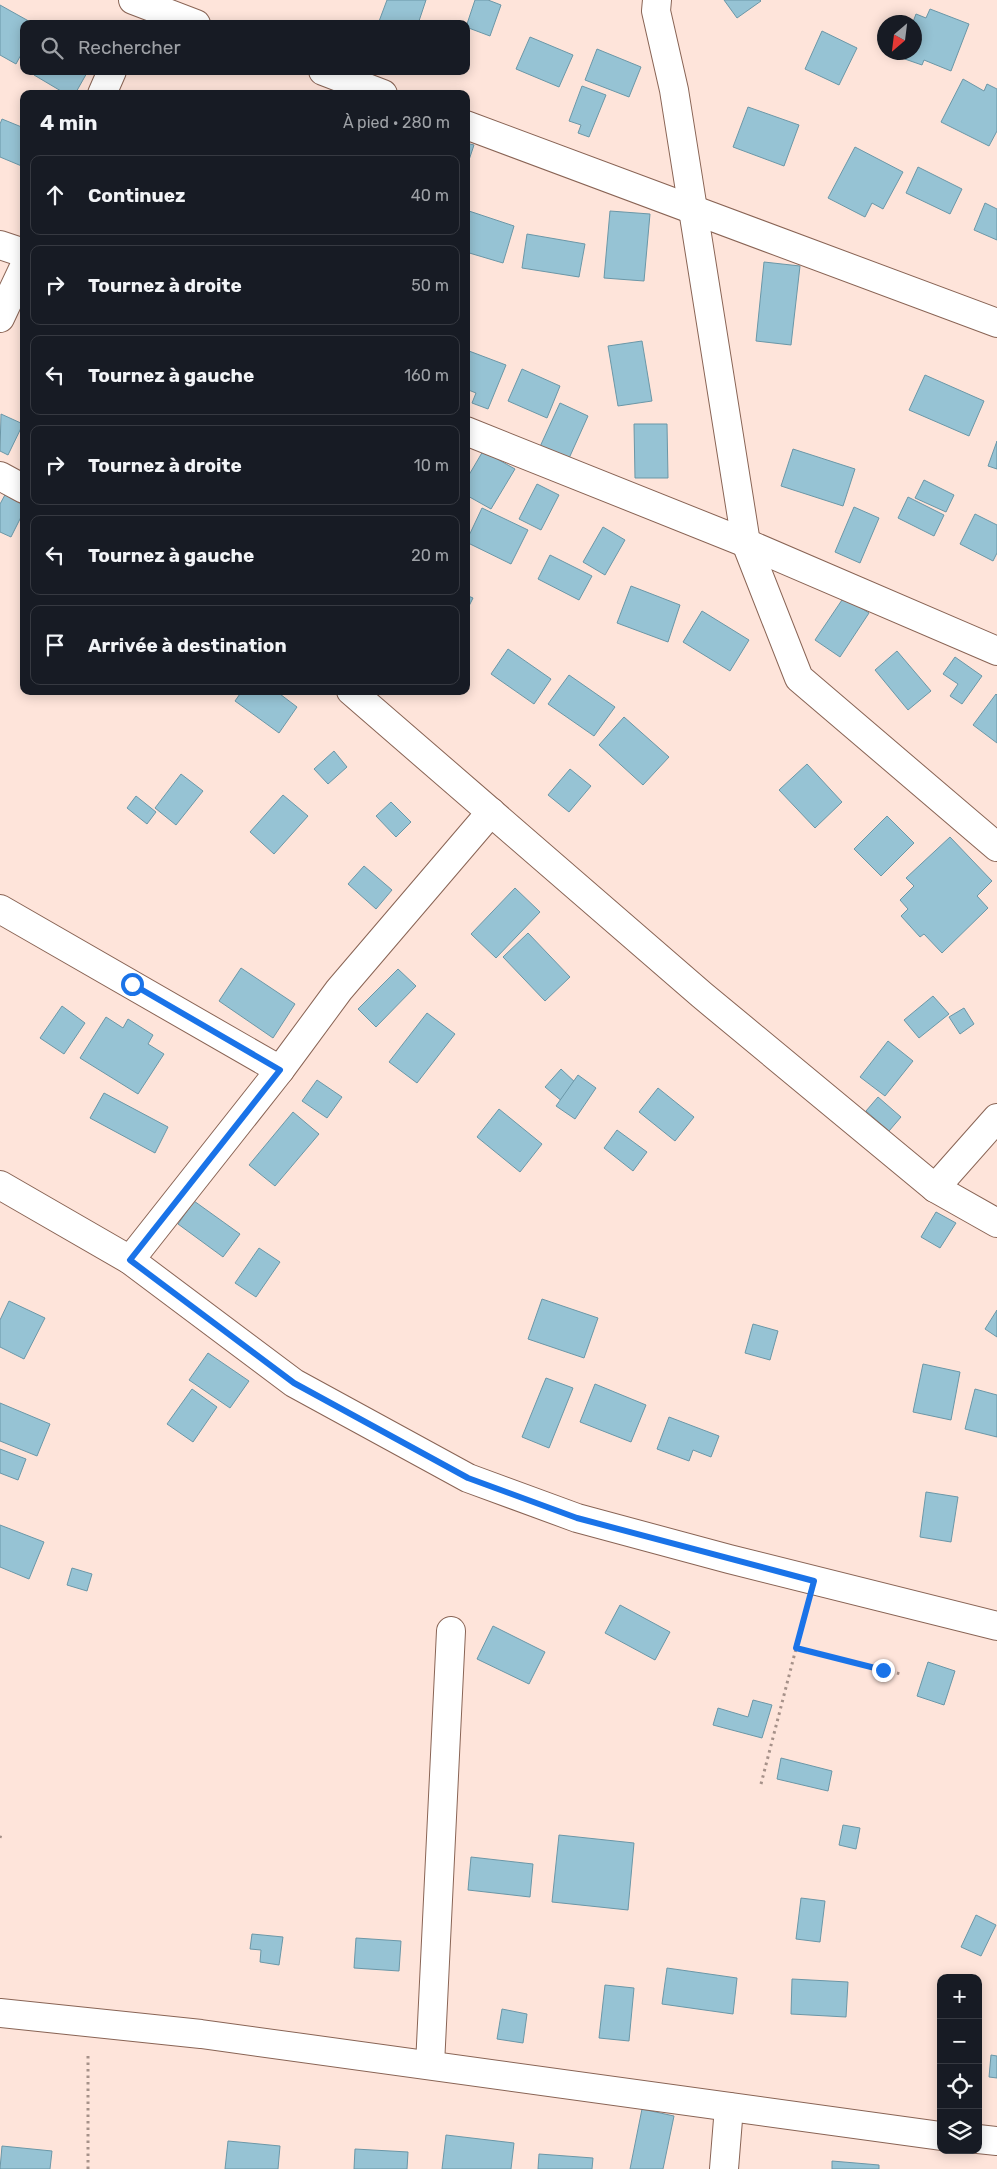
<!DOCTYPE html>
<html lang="fr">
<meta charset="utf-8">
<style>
:root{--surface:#171b24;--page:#242831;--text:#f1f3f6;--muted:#9ea1a6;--line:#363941}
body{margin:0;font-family:Rubik,sans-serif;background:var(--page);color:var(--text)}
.controls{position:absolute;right:15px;bottom:15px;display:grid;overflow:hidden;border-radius:10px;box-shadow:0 2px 12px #0003}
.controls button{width:45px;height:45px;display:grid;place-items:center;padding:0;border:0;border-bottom:1px solid var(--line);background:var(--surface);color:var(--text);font:25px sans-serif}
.compass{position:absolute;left:877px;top:15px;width:45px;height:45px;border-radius:50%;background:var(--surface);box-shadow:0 2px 12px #0003;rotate:208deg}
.stop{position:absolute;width:15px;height:15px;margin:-11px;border:4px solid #1a73e8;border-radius:50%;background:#fff}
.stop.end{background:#1a73e8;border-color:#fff;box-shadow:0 1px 5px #0008}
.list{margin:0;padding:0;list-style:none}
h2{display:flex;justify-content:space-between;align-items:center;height:65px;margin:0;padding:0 20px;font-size:21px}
h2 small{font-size:16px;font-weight:400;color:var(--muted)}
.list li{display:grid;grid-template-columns:32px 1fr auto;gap:15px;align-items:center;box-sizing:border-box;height:80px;margin:0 10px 10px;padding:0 10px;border:1px solid var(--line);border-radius:10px}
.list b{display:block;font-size:19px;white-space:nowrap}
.list em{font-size:16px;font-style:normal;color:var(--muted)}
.icon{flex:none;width:28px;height:28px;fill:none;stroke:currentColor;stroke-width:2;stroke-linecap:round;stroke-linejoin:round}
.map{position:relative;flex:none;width:997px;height:2169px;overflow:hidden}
.search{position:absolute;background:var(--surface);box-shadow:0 2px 12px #0003;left:20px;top:20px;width:450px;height:55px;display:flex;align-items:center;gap:12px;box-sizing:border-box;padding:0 18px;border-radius:10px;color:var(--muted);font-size:19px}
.panel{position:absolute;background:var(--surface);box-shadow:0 2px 12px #0003;left:20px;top:90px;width:450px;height:605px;border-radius:10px}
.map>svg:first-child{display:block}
</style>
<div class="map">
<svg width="997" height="2169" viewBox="0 0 997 2169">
<rect width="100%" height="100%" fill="#fee4da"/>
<g fill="#96c3d4" stroke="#6b97a7">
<polygon points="387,0 426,0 418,24 378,24"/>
<polygon points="475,0 488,0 501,5 490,36 466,27"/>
<polygon points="724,0 760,0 761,1 737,18"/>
<polygon points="0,5 34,24 24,24 24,49 16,64 0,55"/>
<polygon points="930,9 969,24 951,71 924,60 922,65 899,57 901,52 914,52 914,22 913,22 916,14 926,18"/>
<polygon points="822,31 857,48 839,85 805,69"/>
<polygon points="530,37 573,55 559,87 516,69"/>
<polygon points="597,49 641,67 629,97 585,80"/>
<polygon points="36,71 88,71 75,94 66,94 34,75"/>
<polygon points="963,79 984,91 987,84 997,89 997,131 989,146 941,122"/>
<polygon points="582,86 606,95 589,137 578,133 581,125 569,121"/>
<polygon points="748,107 799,125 784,166 733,147"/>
<polygon points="2,119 24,128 24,167 0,157 0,124"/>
<polygon points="466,143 474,145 466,169"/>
<polygon points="855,147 903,172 883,209 872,203 865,217 828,198"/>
<polygon points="918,167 962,189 950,214 906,193"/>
<polygon points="985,203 997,209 997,240 974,230"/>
<polygon points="466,210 514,226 503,263 466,252"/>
<polygon points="610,211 650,214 644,281 604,278"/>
<polygon points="527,234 585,244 579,277 522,268"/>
<polygon points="764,262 800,266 791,345 756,341"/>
<polygon points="642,341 652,401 618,406 608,346"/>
<polygon points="469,351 506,365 488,409 472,403 476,393 466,389 466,358"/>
<polygon points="522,369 560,386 547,418 508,401"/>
<polygon points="925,375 984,401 969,436 909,410"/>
<polygon points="560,403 588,416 566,465 538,451"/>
<polygon points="1,414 23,424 8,455 0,451"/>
<polygon points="634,424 667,424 668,478 635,478"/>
<polygon points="997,441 997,469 988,466"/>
<polygon points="793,449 855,469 843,506 781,486"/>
<polygon points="483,451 515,469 491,509 466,495 466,480"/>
<polygon points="924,480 954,495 946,512 915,498"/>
<polygon points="537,484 559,495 541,530 519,519"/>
<polygon points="6,493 24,502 24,511 11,537 0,532 0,504"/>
<polygon points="908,497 944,515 934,536 898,518"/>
<polygon points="854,507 879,518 860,563 835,552"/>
<polygon points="482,508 528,530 511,564 466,542"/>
<polygon points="975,514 997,525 997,553 993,561 960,544"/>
<polygon points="603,527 625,540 605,575 583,562"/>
<polygon points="550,555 592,576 579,600 538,579"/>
<polygon points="631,586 680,605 668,642 617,623"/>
<polygon points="466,595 473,598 466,612"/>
<polygon points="844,597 869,613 840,657 815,640"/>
<polygon points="702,611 749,640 730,671 683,642"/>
<polygon points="508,649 551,679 534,704 491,674"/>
<polygon points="897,651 931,691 908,710 875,670"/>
<polygon points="955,657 982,676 962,704 950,696 958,684 943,674"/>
<polygon points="569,675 615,707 594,736 548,704"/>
<polygon points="242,691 276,691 297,707 279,733 235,701"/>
<polygon points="996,694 997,695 997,743 973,725"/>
<polygon points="624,717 669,757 643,785 599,745"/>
<polygon points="334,751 347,767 328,784 314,769"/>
<polygon points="807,764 842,802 815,828 779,790"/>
<polygon points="570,769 591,786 569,812 548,795"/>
<polygon points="181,774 203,791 176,825 155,808"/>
<polygon points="283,795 308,816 274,854 250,832"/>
<polygon points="136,796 156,812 147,824 127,808"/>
<polygon points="391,802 411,822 396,837 376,816"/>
<polygon points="887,816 914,843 881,876 854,849"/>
<polygon points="950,837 992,881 977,896 988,908 942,953 924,934 920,937 901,916 908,909 900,900 914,886 906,878"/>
<polygon points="364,866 392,890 376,909 348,884"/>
<polygon points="515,888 540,912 496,958 471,934"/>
<polygon points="528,933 570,977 545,1001 503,957"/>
<polygon points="241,968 295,1004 273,1038 219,1001"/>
<polygon points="398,969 416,986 376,1027 358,1009"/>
<polygon points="933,996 949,1014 919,1038 904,1020"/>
<polygon points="62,1006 85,1023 64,1054 40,1038"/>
<polygon points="964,1008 974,1024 960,1034 949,1017"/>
<polygon points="427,1013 455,1034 417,1083 389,1062"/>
<polygon points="106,1017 123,1028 128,1019 153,1035 148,1044 164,1054 138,1094 80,1058"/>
<polygon points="888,1041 913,1061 885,1096 860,1077"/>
<polygon points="561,1069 578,1085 563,1102 545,1087"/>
<polygon points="578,1075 596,1088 575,1119 556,1106"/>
<polygon points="317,1080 342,1097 327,1118 302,1101"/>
<polygon points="658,1088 694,1117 675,1141 639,1112"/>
<polygon points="104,1093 168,1127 155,1153 90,1118"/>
<polygon points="878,1097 901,1117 889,1131 866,1111"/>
<polygon points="499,1109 542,1144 520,1172 477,1137"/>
<polygon points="293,1112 319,1134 275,1186 249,1165"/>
<polygon points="617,1130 647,1152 633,1171 604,1148"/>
<polygon points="194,1201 240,1234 223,1257 178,1224"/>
<polygon points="936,1212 956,1223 940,1248 921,1237"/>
<polygon points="259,1248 280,1262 256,1297 235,1283"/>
<polygon points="542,1299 598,1318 584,1358 528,1339"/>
<polygon points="9,1301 45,1318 24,1359 0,1347 0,1320"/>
<polygon points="997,1310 997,1337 985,1329"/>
<polygon points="753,1324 778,1331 770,1360 745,1353"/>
<polygon points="208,1353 249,1381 230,1408 189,1380"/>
<polygon points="923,1364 960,1372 951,1420 913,1412"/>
<polygon points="546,1378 573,1388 549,1448 522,1437"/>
<polygon points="595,1384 646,1405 631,1442 580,1422"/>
<polygon points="192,1389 217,1407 193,1442 167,1424"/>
<polygon points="975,1389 997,1395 997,1437 965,1429"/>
<polygon points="0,1403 50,1424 37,1456 0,1441"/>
<polygon points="669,1417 719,1436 711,1457 693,1450 689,1461 657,1449"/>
<polygon points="0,1449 26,1459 18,1480 0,1473"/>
<polygon points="926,1492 958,1497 951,1542 920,1537"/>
<polygon points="0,1525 44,1542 29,1579 0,1567"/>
<polygon points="72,1568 92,1574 87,1591 67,1585"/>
<polygon points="620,1605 670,1632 655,1660 605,1633"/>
<polygon points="493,1626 545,1652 529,1684 477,1659"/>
<polygon points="928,1662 955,1671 944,1705 917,1696"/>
<polygon points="753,1700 772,1705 762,1738 713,1725 718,1708 748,1717"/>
<polygon points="781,1758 832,1771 828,1791 777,1779"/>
<polygon points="843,1825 860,1828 856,1849 839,1845"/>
<polygon points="559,1835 634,1843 628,1910 552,1902"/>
<polygon points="471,1857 533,1864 530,1897 468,1890"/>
<polygon points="801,1898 825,1901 820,1942 796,1939"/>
<polygon points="976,1915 996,1925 981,1956 961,1947"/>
<polygon points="252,1934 283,1937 279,1965 260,1962 261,1950 250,1949"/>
<polygon points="356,1938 401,1941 399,1971 354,1968"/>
<polygon points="667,1968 737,1978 733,2014 662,2004"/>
<polygon points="792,1979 848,1982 846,2017 791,2014"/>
<polygon points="605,1985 634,1988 629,2041 599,2038"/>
<polygon points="502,2009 527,2014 523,2043 497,2039"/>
<polygon points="991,2055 997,2056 997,2078 989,2077"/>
<polygon points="642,2109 674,2116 663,2169 630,2169"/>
<polygon points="446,2135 514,2143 511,2169 442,2169"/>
<polygon points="228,2141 280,2146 278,2169 225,2169"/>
<polygon points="2,2146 52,2151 50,2169 0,2169"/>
<polygon points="355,2149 408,2152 407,2169 354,2169"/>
<polygon points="539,2154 593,2158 592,2169 538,2169"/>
<polygon points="832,2161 879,2165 879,2169 832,2169"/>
</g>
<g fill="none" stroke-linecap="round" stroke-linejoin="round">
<defs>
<g id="minor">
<polyline points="133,0 196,24"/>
<polyline points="657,0 656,11 674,90 746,543 799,678 997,847"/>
<polyline points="323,71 383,94"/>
<polyline points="102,94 112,71"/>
<polyline points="466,125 997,323"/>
<polyline points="0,245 24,253"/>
<polyline points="0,318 24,267"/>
<polyline points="466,431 746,543 997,651"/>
<polyline points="0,476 24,489"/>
<polyline points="351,691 702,995 935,1188 997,1223"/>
<polyline points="0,909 280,1070"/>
<polyline points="0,1185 130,1260 294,1383 468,1478 577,1518 729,1559 997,1626"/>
<polyline points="935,1188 997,1118"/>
<polyline points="130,1260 280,1070 339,990 491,812"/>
<polyline points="0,2013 201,2034 941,2136"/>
<polyline points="430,2065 451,1631"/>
<polyline points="978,2139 997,2141"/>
<polyline points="724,2169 729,2107"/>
</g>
</defs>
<use href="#minor" stroke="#896455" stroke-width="30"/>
<g stroke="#a69189" stroke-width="3" stroke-dasharray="2.5 4" stroke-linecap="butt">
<polyline points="796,1648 901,1674"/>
<polyline points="761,1784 806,1610"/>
<polyline points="0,1838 1,1834"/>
<polyline points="88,2169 88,2052"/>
</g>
<use href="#minor" stroke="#fff" stroke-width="28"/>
</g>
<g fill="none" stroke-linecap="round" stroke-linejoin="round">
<polyline stroke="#1a73e8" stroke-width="6" points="132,984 280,1070 130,1260 294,1383 468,1478 577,1518 814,1581 796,1648 883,1670"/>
</g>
</svg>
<div class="controls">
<button>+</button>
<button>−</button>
<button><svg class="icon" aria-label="locate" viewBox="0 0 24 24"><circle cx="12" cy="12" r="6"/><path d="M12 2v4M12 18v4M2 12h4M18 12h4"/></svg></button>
<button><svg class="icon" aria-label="layers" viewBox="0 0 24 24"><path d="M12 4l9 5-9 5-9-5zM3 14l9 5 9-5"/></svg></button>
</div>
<svg class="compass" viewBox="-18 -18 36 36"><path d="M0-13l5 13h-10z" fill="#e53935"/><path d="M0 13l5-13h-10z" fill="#9ea1a6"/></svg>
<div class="stop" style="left:132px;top:984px"></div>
<div class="stop end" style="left:883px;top:1670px"></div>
<div class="search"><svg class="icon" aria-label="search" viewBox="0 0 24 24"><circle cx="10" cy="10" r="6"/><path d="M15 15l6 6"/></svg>Rechercher</div>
<section class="panel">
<h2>4 min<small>À pied · 280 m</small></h2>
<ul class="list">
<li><svg class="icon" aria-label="ahead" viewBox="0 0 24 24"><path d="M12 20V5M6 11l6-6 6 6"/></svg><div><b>Continuez</b></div><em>40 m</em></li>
<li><svg class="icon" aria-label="right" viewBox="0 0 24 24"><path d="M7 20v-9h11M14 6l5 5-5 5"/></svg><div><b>Tournez à droite</b></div><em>50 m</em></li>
<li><svg class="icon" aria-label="left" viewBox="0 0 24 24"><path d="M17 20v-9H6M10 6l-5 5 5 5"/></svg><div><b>Tournez à gauche</b></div><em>160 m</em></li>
<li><svg class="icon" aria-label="right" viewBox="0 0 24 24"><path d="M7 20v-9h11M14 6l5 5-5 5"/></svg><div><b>Tournez à droite</b></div><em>10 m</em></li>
<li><svg class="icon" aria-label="left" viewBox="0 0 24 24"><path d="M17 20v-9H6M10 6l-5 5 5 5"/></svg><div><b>Tournez à gauche</b></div><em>20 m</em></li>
<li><svg class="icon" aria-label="arrive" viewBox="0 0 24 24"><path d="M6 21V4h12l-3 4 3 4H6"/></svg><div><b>Arrivée à destination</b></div></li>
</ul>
</section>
</div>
